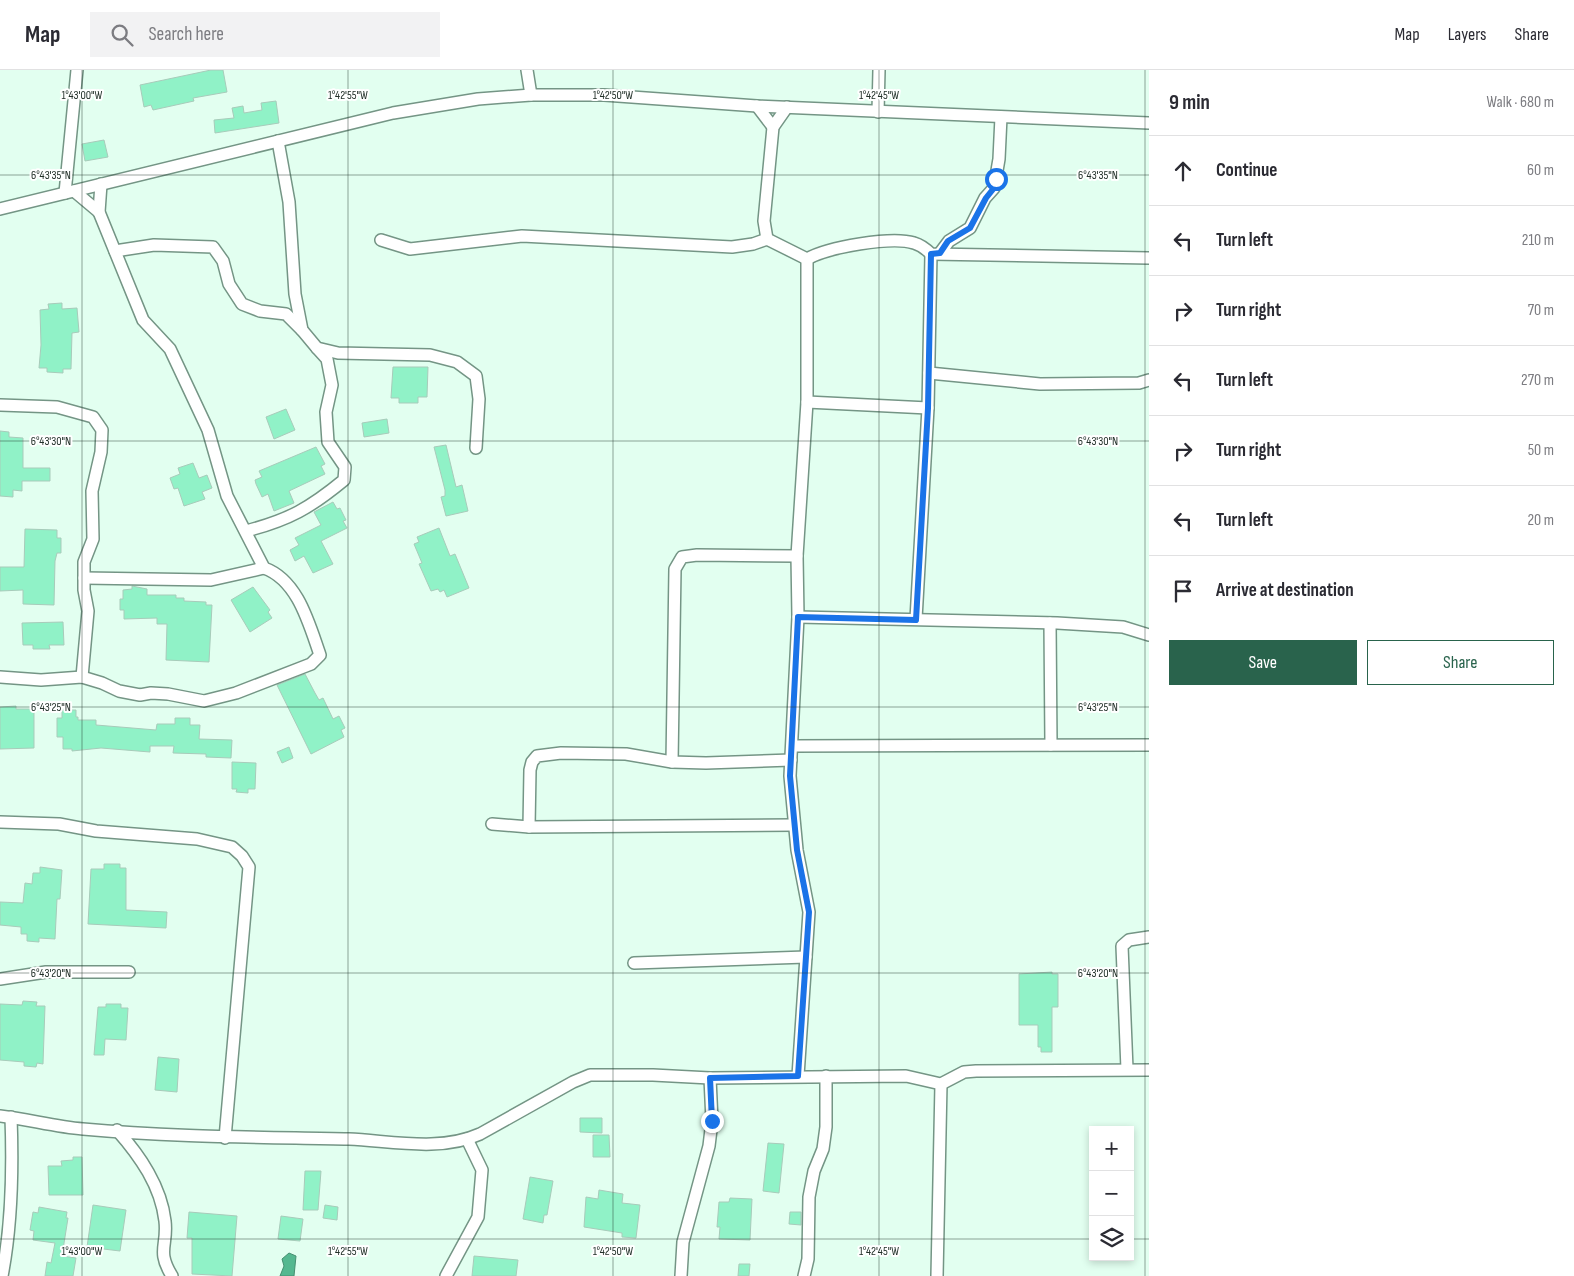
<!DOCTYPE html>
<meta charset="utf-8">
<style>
:root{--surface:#fff;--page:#f2f2f3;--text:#2b2b33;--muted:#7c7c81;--line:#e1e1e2;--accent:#29634c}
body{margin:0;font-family:"Sofia Sans Condensed",sans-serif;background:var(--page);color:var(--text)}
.controls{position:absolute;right:15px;bottom:15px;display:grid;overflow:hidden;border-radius:0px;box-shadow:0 2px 8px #0003}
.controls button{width:45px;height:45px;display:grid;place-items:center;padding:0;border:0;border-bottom:1px solid var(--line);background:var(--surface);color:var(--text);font:25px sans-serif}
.stop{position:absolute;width:15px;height:15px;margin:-11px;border:4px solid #1a73e8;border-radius:50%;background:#fff}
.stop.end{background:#1a73e8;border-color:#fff;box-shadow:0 1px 5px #0008}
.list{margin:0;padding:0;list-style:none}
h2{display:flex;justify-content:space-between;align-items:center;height:65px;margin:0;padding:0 20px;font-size:21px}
h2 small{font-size:16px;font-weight:400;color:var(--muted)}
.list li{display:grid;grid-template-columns:32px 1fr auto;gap:15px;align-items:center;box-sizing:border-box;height:70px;padding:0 20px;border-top:1px solid var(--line)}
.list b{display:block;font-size:19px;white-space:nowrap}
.list em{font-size:16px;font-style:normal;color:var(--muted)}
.actions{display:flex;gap:10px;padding:15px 20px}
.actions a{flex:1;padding:11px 0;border:1px solid var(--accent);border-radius:0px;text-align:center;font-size:18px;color:var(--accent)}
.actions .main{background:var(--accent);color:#fff}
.icon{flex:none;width:28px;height:28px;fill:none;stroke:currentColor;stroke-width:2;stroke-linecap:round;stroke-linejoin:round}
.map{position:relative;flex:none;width:1149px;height:1206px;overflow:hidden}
header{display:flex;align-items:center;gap:30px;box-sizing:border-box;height:70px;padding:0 25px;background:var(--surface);border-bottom:1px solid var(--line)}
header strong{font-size:24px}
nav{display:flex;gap:28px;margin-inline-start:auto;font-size:18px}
.search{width:350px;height:45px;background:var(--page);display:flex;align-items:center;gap:12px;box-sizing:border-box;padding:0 18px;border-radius:0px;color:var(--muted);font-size:19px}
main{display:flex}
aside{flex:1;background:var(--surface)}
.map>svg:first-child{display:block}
</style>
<header>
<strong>Map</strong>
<div class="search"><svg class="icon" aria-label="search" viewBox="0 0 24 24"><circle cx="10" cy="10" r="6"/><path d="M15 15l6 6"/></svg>Search here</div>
<nav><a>Map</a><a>Layers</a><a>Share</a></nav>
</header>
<main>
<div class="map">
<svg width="1149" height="1206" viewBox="0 0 1149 1206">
<rect width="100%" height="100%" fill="#e2fff0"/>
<polygon fill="#55b890" stroke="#468f71" points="289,1183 296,1186 294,1206 280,1206 284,1196 282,1189"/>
<g fill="#90f2c7" stroke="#a8cbba">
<polygon points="211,0 223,0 227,22 193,28 194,31 153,40 151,35 144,37 140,15"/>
<polygon points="276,31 279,53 215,63 214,50 234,48 232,38 243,36 244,43 262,40 261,33"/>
<polygon points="104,70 108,87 85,91 82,74"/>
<polygon points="62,233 62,239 77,238 79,262 72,263 71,299 63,299 63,303 47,302 47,298 39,298 41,275 40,240 49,239 48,234"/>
<polygon points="393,297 428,297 427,327 418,327 418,333 399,333 399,328 391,328"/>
<polygon points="286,339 295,360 274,369 266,347"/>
<polygon points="387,349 389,363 364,367 362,353"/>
<polygon points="0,361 9,362 9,367 23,368 23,398 50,398 50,411 22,411 22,421 13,420 13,427 0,426"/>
<polygon points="446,375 456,417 462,415 468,441 446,446 441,427 445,426 445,420 434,377"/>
<polygon points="316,377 325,394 321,396 325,404 289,421 294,433 274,441 268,424 262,427 256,414 255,410 262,407 259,401"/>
<polygon points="193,393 199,408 207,405 212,418 202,422 205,429 184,436 178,418 174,419 170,408 180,404 178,398"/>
<polygon points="333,432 337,439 340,438 346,450 343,451 347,458 321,471 333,494 313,503 304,486 295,491 290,480 299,475 295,468 321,455 314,442"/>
<polygon points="439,458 450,486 455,484 469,518 447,527 444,520 440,522 438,519 431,521 419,494 422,493 414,474 419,472 417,467"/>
<polygon points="25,459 57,460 57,468 61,468 61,483 57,483 55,491 54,535 23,534 23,520 0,521 0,497 24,497"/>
<polygon points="132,516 147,519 147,525 176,525 176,528 184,528 184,531 206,532 206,535 212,535 209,592 166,590 167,554 157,554 157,548 124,549 124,540 120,540 120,529 123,529 123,520 132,519"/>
<polygon points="253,517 270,540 268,542 272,548 250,562 231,530"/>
<polygon points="63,552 64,575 49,575 50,579 33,579 33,575 23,575 22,553"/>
<polygon points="305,604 315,623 319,630 323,628 333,649 339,646 345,658 341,660 344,667 311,684 277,615"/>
<polygon points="16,636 16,639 34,639 34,678 0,679 0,637"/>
<polygon points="62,640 76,640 76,647 78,647 78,650 96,650 96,655 156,660 157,654 175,654 175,648 190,648 190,655 200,655 199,669 232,670 231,688 206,687 206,684 173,683 174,676 150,676 150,682 101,678 72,681 72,679 63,679 63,667 57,667 57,648 62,648"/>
<polygon points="289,677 293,688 282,693 277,682"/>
<polygon points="232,692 256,693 255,719 248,719 248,723 236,722 237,719 232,719"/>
<polygon points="104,794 120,794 120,798 126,798 126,840 167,842 166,858 88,854 91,799 104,799"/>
<polygon points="40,797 62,800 60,829 57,829 55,869 39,868 39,872 27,871 27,864 21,864 21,857 0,855 0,832 23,833 25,813 32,814 33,803 40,803"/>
<polygon points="1052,902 1052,904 1058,904 1058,937 1052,937 1052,982 1041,982 1041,977 1038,977 1038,955 1019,955 1019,904"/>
<polygon points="23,931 37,932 36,936 45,936 43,994 37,993 36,997 24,996 24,992 0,990 0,934 22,935"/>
<polygon points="106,934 121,934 121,938 128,938 126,970 105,969 104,985 94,985 98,937 106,937"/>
<polygon points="158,987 179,989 177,1022 155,1020"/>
<polygon points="580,1048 602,1048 602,1063 580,1062"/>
<polygon points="593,1065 609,1065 610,1087 593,1087"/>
<polygon points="768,1073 784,1074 779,1123 763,1121"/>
<polygon points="73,1087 82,1087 83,1125 49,1125 48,1096 62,1096 61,1091 73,1090"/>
<polygon points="305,1101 321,1101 318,1140 303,1140"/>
<polygon points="530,1107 553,1111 547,1145 544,1145 543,1153 523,1149"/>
<polygon points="599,1120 623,1124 622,1133 640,1135 636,1168 622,1167 622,1163 584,1157 586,1127 598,1129"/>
<polygon points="730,1128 752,1129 750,1170 719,1169 720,1157 717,1157 719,1132 729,1132"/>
<polygon points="93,1135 126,1140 120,1181 87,1177"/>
<polygon points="325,1135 338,1137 337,1150 323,1148"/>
<polygon points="39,1137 67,1142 66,1148 68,1148 62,1186 76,1188 73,1206 45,1206 47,1192 51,1193 55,1173 33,1170 34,1161 30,1160 33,1142 38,1143"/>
<polygon points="189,1142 237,1146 232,1206 192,1204 192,1168 187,1168"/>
<polygon points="790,1142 801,1142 801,1155 789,1154"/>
<polygon points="281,1146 303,1149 300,1171 278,1169"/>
<polygon points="474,1186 518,1190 516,1206 472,1206"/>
<polygon points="739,1194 750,1194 749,1206 738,1206"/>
</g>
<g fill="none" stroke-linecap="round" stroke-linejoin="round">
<defs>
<g id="minor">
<polyline points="527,0 531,25"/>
<polyline points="757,36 773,57"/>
<polyline points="878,42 879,0"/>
<polyline points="278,71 289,132 295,224 302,260 317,278 338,283 430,285 457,292 476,306 479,329 476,378"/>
<polyline points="74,121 99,142"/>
<polyline points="65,123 77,0"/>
<polyline points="0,139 393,43 478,29 531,25 604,25 757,36 1149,53"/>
<polyline points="767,169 764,151 773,57 787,37"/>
<polyline points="381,170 410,179 522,166 732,177 753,174 767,169 807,189"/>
<polyline points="115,181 154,175 213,177 223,191 229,214 242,234 260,241 286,244 302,260"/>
<polyline points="940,183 949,171 970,158 985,128 994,118 999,89 1001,47"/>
<path d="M 807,189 C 828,177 892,166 914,173 C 921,175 926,179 931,184 L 1149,188"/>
<polyline points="929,303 1040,314 1139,313 1149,310"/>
<polyline points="807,332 928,338"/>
<polyline points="0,335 57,337 93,347 102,360 101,382 92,421 93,469 84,492 84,520 88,541 82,607"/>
<path d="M 246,461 C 289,450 310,438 344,410 L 345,397 L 328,372 L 326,342 L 332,315 L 327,289 L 317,278"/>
<polyline points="84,508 211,510 264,498"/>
<polyline points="798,547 1057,553 1123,557 1149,565"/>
<polyline points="916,549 928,338 931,184"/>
<polyline points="1050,553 1051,675"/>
<path d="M 0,607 L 41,610 L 82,607 L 102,613 L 119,621 L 140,625 L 151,623 L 168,624 L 204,631 L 236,623 L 311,594 L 320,585 C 309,554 298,510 264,498 L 227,426 L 208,360 L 170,279 L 143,250 L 99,142 L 101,114"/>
<polyline points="793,676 1149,675"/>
<polyline points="672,692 675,499 682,487 697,485 797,486"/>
<polyline points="0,752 59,754 96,761 197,769 232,777 242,786 249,797 225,1068"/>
<polyline points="492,754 529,757 794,755"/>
<polyline points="529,757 530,700 532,692 537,686 561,683 626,684 672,692 706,693 791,690"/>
<polyline points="634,893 806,887"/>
<polyline points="0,909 46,902 129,902"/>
<polyline points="1127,999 1122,876 1129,870 1149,867"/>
<polyline points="798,1006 809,842 797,780 790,706 798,547 797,486 807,332 807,189"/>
<path d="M 0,1046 C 28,1049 55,1057 83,1059 C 171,1067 260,1067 349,1069 C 392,1071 440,1082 480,1064 L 573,1012 L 590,1005 L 653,1005 L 710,1008 L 906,1006 L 941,1014 L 964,1002 L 976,1001 L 1149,1000"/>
<path d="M 117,1060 C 140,1086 161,1116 165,1151 C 168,1176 156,1180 172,1206"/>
<path d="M 2,1206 C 12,1154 13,1100 11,1047"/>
<polyline points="446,1206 478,1147 482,1100 467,1069"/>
<polyline points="681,1206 683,1172 709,1076 712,1051 710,1008"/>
<polyline points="804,1206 808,1189 809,1127 814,1101 823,1079 826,1057 826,1006"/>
<polyline points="937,1206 941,1014"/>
</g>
</defs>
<use href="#minor" stroke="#749585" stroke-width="14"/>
<use href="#minor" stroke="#fff" stroke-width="11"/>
</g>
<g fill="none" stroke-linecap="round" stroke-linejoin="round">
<polyline stroke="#1a73e8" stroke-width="6" points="712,1051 710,1008 798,1006 809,842 797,780 790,706 798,547 916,550 928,338 931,184 940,183 948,171 970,158 986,128 994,118 996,109"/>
</g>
<path fill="none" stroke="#223029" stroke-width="1" stroke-opacity="0.45" d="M 82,0 L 82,1206M 348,0 L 348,1206M 613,0 L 613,1206M 879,0 L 879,1206M 1145,0 L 1145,1206M 0,105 L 1149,105M 0,371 L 1149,371M 0,637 L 1149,637M 0,903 L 1149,903M 0,1169 L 1093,1169M 1130,1169 L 1149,1169"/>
<g font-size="12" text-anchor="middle" fill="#223029" stroke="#fff" stroke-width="4" stroke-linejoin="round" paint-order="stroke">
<text x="82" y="29">1°43'00"W</text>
<text x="348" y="29">1°42'55"W</text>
<text x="613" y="29">1°42'50"W</text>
<text x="879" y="29">1°42'45"W</text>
<text x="51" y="109">6°43'35"N</text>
<text x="1098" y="109">6°43'35"N</text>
<text x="51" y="375">6°43'30"N</text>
<text x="1098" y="375">6°43'30"N</text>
<text x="51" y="641">6°43'25"N</text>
<text x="1098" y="641">6°43'25"N</text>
<text x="51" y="907">6°43'20"N</text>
<text x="1098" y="907">6°43'20"N</text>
<text x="82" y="1185">1°43'00"W</text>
<text x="348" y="1185">1°42'55"W</text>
<text x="613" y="1185">1°42'50"W</text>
<text x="879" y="1185">1°42'45"W</text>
</g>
</svg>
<div class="controls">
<button>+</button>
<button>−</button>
<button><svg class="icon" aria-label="layers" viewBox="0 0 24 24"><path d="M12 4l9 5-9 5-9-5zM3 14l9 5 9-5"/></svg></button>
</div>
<div class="stop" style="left:996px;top:109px"></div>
<div class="stop end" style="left:712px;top:1051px"></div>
</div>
<aside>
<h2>9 min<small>Walk · 680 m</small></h2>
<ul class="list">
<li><svg class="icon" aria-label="ahead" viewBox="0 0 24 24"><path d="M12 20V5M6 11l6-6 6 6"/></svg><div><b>Continue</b></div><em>60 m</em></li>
<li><svg class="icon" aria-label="left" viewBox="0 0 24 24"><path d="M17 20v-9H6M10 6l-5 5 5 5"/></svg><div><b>Turn left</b></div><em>210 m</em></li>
<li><svg class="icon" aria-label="right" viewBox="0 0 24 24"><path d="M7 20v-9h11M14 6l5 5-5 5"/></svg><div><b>Turn right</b></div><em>70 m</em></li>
<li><svg class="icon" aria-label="left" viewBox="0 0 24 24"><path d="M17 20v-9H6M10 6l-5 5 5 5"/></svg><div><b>Turn left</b></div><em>270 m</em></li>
<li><svg class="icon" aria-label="right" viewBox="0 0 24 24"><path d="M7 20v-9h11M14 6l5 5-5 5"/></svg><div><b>Turn right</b></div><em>50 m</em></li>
<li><svg class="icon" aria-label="left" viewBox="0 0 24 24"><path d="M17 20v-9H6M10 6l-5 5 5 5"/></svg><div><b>Turn left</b></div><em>20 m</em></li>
<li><svg class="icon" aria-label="arrive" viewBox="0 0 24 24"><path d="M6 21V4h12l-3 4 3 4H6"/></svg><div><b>Arrive at destination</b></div></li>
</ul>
<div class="actions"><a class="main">Save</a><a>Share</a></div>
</aside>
</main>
